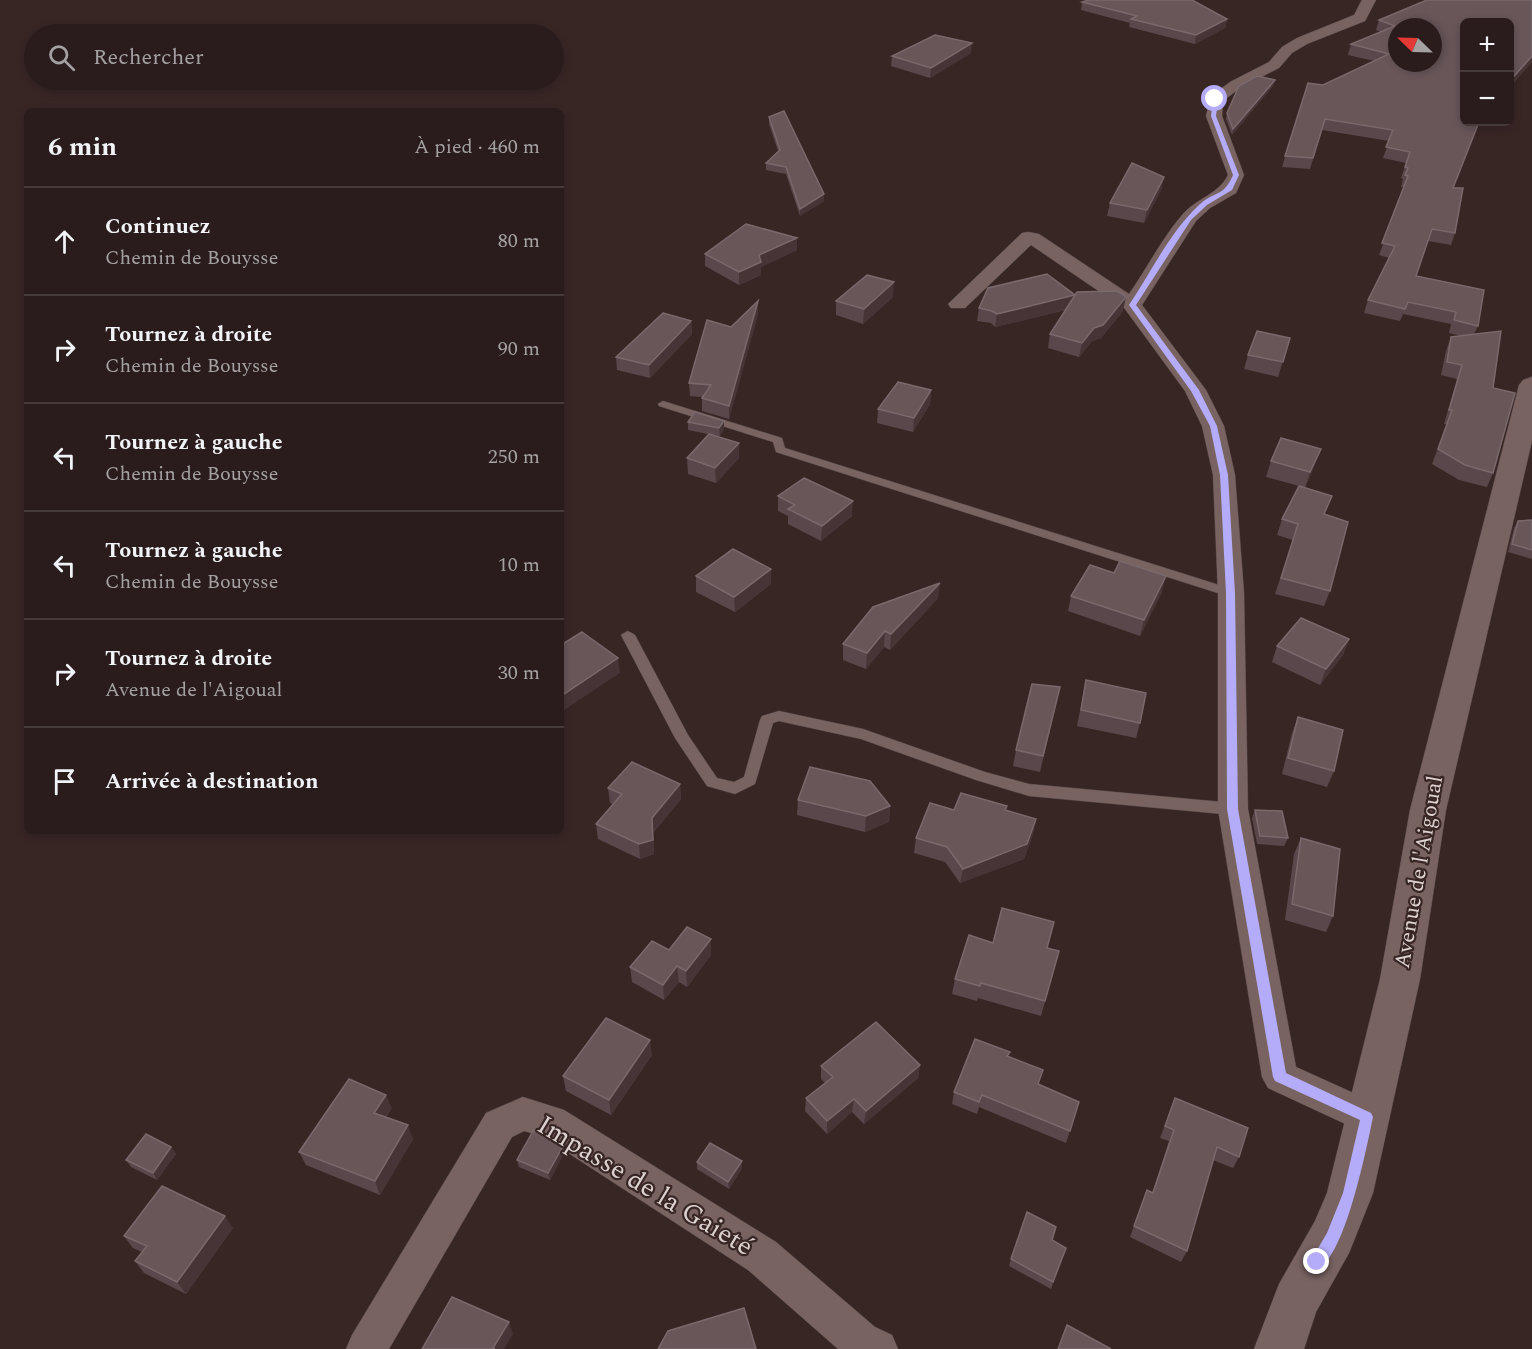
<!DOCTYPE html>
<html lang="fr">
<meta charset="utf-8">
<style>
:root{--surface:#2a1c1c;--page:#362929;--text:#f1f3f6;--muted:#a5a1a3;--line:#463a3b}
body{margin:0;font-family:Spectral,serif;background:var(--page);color:var(--text)}
.controls{position:absolute;right:18px;top:18px;display:grid;overflow:hidden;border-radius:9px;box-shadow:0 3px 9px #0003}
.controls button{width:54px;height:54px;display:grid;place-items:center;padding:0;border:0;border-bottom:2px solid var(--line);background:var(--surface);color:var(--text);font:30px sans-serif}
.compass{position:absolute;left:1388px;top:18px;width:54px;height:54px;border-radius:50%;background:var(--surface);box-shadow:0 3px 9px #0003;rotate:293deg}
.stop{position:absolute;width:18px;height:18px;margin:-14px;border:4px solid #b4acf9;border-radius:50%;background:#fff}
.stop.end{background:#b4acf9;border-color:#fff;box-shadow:0 2px 6px #0008}
.list{margin:0;padding:0;list-style:none}
h2{display:flex;justify-content:space-between;align-items:center;height:78px;margin:0;padding:0 24px;font-size:26px}
h2 small{font-size:20px;font-weight:400;color:var(--muted)}
.list li{display:grid;grid-template-columns:39px 1fr auto;gap:18px;align-items:center;box-sizing:border-box;height:108px;padding:0 24px;border-top:2px solid var(--line)}
.list b{display:block;font-size:22px;white-space:nowrap}
.list p{margin:0;font-size:20px;white-space:nowrap;color:var(--muted)}
.list em{font-size:20px;font-style:normal;color:var(--muted)}
.icon{flex:none;width:33px;height:33px;fill:none;stroke:currentColor;stroke-width:2;stroke-linecap:round;stroke-linejoin:round}
.map{position:relative;flex:none;width:1532px;height:1349px;overflow:hidden}
.search{position:absolute;background:var(--surface);box-shadow:0 3px 9px #0003;left:24px;top:24px;width:540px;height:66px;display:flex;align-items:center;gap:15px;box-sizing:border-box;padding:0 21px;border-radius:33px;color:var(--muted);font-size:22px}
.panel{position:absolute;background:var(--surface);box-shadow:0 3px 9px #0003;left:24px;top:108px;width:540px;height:726px;border-radius:9px}
.map>svg:first-child{display:block}
</style>
<div class="map">
<svg width="1532" height="1349" viewBox="0 0 1532 1349">
<rect width="100%" height="100%" fill="#382625"/>
<g fill="none" stroke-linecap="round" stroke-linejoin="round">
<defs>
<g id="service">
<polygon points="663,401 782,438 785,448 1235,590 1237,593 1231,597 1227,596 776,452 773,442 659,406 658,404"/>
<polygon points="628,631 635,635 688,735 717,778 734,782 744,777 760,720 762,716 779,711 863,729 985,772 1029,784 1233,803 1238,805 1240,809 1238,813 1233,815 1029,796 976,780 861,739 779,721 773,723 755,784 735,794 707,786 675,738 621,635"/>
</g>
<g id="minor">
<path d="M 1362,0 L 1376,0 L 1365,21 L 1307,44 L 1292,53 L 1279,68 L 1240,88 L 1223,101 L 1222,116 L 1244,175 L 1236,193 L 1210,208 L 1196,221 L 1142,305 L 1206,390 L 1224,426 L 1235,475 L 1244,593 L 1248,809 L 1296,1067 L 1380,1105 L 1385,1117 L 1380,1129 L 1367,1134 L 1268,1088 L 1262,1077 L 1218,809 L 1218,593 L 1213,475 L 1202,426 L 1185,391 L 1125,309 L 1031,245 L 965,308 L 951,308 L 948,304 L 1022,233 L 1028,232 L 1039,234 L 1129,294 C 1146,270 1164,235 1183,214 C 1197,198 1219,194 1228,175 L 1206,116 L 1211,96 L 1230,82 L 1269,62 L 1282,47 L 1297,38 L 1354,15 Z"/>
<polygon points="523,1097 564,1110 776,1242 875,1327 892,1335 898,1349 838,1349 748,1270 542,1136 524,1131 512,1137 389,1349 346,1349 352,1335 486,1113"/>
</g>
<polygon id="secondary" points="1532,377 1532,441 1446,810 1420,979 1373,1193 1349,1253 1316,1312 1304,1349 1254,1349 1279,1284 1315,1221 1327,1193 1380,979 1410,810 1519,385 1523,380"/>
</defs>
<use href="#service" stroke="#544544" stroke-width="1"/>
<use href="#minor" stroke="#544544" stroke-width="1"/>
<use href="#secondary" stroke="#544544" stroke-width="1"/>
<use href="#service" fill="#786361" fill-rule="evenodd"/>
<use href="#minor" fill="#786361" fill-rule="evenodd"/>
<use href="#secondary" fill="#786361" fill-rule="evenodd"/>
</g>
<g fill="#5a474b" fill-rule="evenodd">
<path d="M 1427,0 L 1529,0 L 1532,1 L 1532,62 L 1509,88 L 1509,22 L 1464,22 L 1464,122 L 1481,122 L 1478,124 L 1453,188 L 1463,188 L 1455,233 L 1451,245 L 1428,241 L 1416,276 L 1484,290 L 1478,326 L 1474,334 L 1501,331 L 1493,388 L 1515,393 L 1493,473 L 1487,487 L 1459,480 L 1432,464 L 1447,424 L 1444,424 L 1457,379 L 1441,375 L 1446,351 L 1451,337 L 1462,336 L 1449,333 L 1451,324 L 1403,314 L 1400,321 L 1364,313 L 1368,300 L 1389,258 L 1379,255 L 1404,187 L 1401,187 L 1403,179 L 1401,178 L 1406,163 L 1383,158 L 1389,141 L 1322,130 L 1310,169 L 1282,167 L 1308,83 L 1323,85 L 1374,61 L 1348,55 L 1351,44 L 1381,32 L 1376,30 L 1379,20 ZM 1397,27 L 1433,27 L 1433,63 L 1397,63 Z"/>
<polygon points="1082,2 1227,19 1225,28 1195,44 1129,27 1130,23 1081,10"/>
<polygon points="971,53 930,78 891,66 892,56"/>
<polygon points="1273,86 1232,135 1226,119 1227,113"/>
<polygon points="769,117 824,194 824,201 800,216 786,174 766,170 766,163 778,151 769,124"/>
<polygon points="1164,177 1161,190 1144,223 1107,216 1110,203"/>
<polygon points="797,238 797,250 761,267 761,275 739,285 705,266 705,254"/>
<polygon points="1075,295 1123,311 1101,338 1092,341 1079,357 1048,348 1050,334 1066,310 995,327 991,323 977,321 979,308"/>
<polygon points="893,297 863,324 836,315 836,301"/>
<polygon points="758,301 758,314 729,419 702,411 702,397 690,396 689,383 731,327"/>
<polygon points="691,321 692,334 650,378 617,370 616,357"/>
<polygon points="1290,338 1278,377 1244,369 1248,355"/>
<polygon points="931,390 930,404 913,432 877,423 878,409"/>
<polygon points="724,421 724,429 720,436 711,435 739,443 739,458 716,483 688,474 687,458 708,434 688,430 688,422"/>
<polygon points="1271,461 1315,464 1305,488 1325,515 1330,591 1324,606 1275,594 1293,540 1277,535 1282,519 1299,486 1266,477"/>
<polygon points="778,496 852,516 821,541 788,524 788,516 778,511"/>
<polygon points="1532,520 1532,559 1508,552 1514,528 1518,521"/>
<polygon points="696,576 771,584 735,612 696,592"/>
<polygon points="1162,592 1140,636 1068,611 1071,596"/>
<polygon points="938,598 890,650 884,647 866,669 843,660 843,644"/>
<polygon points="1349,639 1343,655 1320,685 1272,662 1277,646"/>
<polygon points="1086,680 1140,723 1136,738 1077,726"/>
<polygon points="1060,687 1040,772 1013,766 1016,750"/>
<polygon points="1298,717 1334,771 1327,787 1282,774 1292,733"/>
<polygon points="680,784 681,799 653,833 654,854 640,859 598,839 596,824 613,804 610,803 608,788"/>
<polygon points="798,800 890,806 889,822 865,832 797,815"/>
<polygon points="1007,806 1006,810 1036,819 1033,834 1024,859 960,883 945,862 914,853 916,838 954,810"/>
<polygon points="1255,810 1288,838 1284,846 1257,844 1252,818"/>
<polygon points="1301,838 1333,916 1326,932 1285,920 1294,854"/>
<polygon points="711,939 711,955 687,987 679,982 664,1000 632,982 630,967 669,950"/>
<polygon points="993,943 1047,948 1059,951 1041,1016 978,998 977,1001 952,994 955,979"/>
<polygon points="652,1055 611,1115 566,1091 563,1076"/>
<polygon points="1009,1057 1039,1085 1079,1102 1066,1143 979,1107 977,1114 952,1104 954,1092"/>
<polygon points="920,1065 918,1078 864,1124 852,1112 827,1134 805,1111 806,1098 825,1083 821,1079 821,1066"/>
<polygon points="1175,1098 1239,1157 1233,1168 1213,1160 1187,1251 1181,1262 1130,1237 1147,1190 1152,1193 1169,1141 1160,1138"/>
<polygon points="392,1108 386,1117 413,1139 380,1195 306,1165 299,1152"/>
<polygon points="171,1147 176,1154 157,1180 131,1167 126,1160"/>
<polygon points="564,1153 550,1180 519,1167 517,1160"/>
<polygon points="697,1162 742,1168 729,1189 697,1169"/>
<polygon points="233,1228 186,1294 144,1273 135,1261 142,1252 133,1248 124,1236"/>
<polygon points="1052,1240 1066,1248 1051,1289 1009,1266 1011,1259"/>
</g>
<g fill="#463436">
<polygon points="1227,19 1225,28 1195,44 1196,35"/>
<polygon points="972,43 971,53 930,78 931,68"/>
<polygon points="1532,56 1532,62 1509,88 1509,82"/>
<polygon points="1275,80 1273,86 1232,135 1233,129"/>
<polygon points="1164,177 1161,190 1144,223 1147,210"/>
<polygon points="824,194 824,201 800,216 800,209"/>
<polygon points="797,238 797,250 761,267 761,275 739,285 739,272 759,255"/>
<polygon points="894,282 893,297 863,324 864,309"/>
<polygon points="1075,295 1073,308 995,327 997,314"/>
<polygon points="1126,297 1123,311 1101,338 1092,341 1079,357 1082,343 1094,328"/>
<polygon points="758,301 758,314 729,419 729,406"/>
<polygon points="691,321 692,334 650,378 649,365"/>
<polygon points="931,390 930,404 913,432 914,418"/>
<polygon points="724,421 724,429 720,436 719,428"/>
<polygon points="739,443 739,458 716,483 715,468"/>
<polygon points="1321,449 1315,464 1305,488 1310,472"/>
<polygon points="853,501 852,516 821,541 822,526"/>
<polygon points="771,569 771,584 735,612 734,597"/>
<polygon points="1166,576 1162,592 1140,636 1144,620"/>
<polygon points="940,583 938,598 890,650 891,634"/>
<polygon points="885,631 884,647 866,669 867,653"/>
<polygon points="1349,639 1343,655 1320,685 1326,669"/>
<polygon points="618,658 620,673 561,712 561,696"/>
<polygon points="680,784 681,799 653,833 654,854 640,859 639,844 652,818"/>
<polygon points="890,806 889,822 865,832 866,816"/>
<polygon points="1036,819 1033,834 1024,859 960,883 963,869"/>
<polygon points="711,939 711,955 687,987 686,971"/>
<polygon points="677,966 679,982 664,1000 663,985"/>
<polygon points="650,1040 652,1055 611,1115 609,1100"/>
<polygon points="920,1065 918,1078 864,1124 866,1111"/>
<polygon points="386,1095 392,1108 379,1126 374,1113"/>
<polygon points="854,1099 852,1112 827,1134 827,1121"/>
<polygon points="408,1125 413,1139 380,1195 375,1181"/>
<polygon points="563,1146 564,1153 550,1180 548,1173"/>
<polygon points="171,1147 176,1154 157,1180 153,1173"/>
<polygon points="742,1161 742,1168 729,1189 728,1182"/>
<polygon points="225,1216 233,1228 186,1294 177,1282"/>
<polygon points="509,1322 513,1334 504,1349 493,1349"/>
</g>
<g fill="#685659" stroke="#7a696c" stroke-width="1.5" fill-rule="evenodd">
<polygon points="1089,0 1192,0 1227,19 1196,35 1131,19 1137,16 1082,2"/>
<path d="M 1427,0 L 1529,0 L 1532,1 L 1532,56 L 1509,82 L 1509,22 L 1464,22 L 1464,122 L 1479,122 L 1453,188 L 1463,188 L 1455,233 L 1432,229 L 1416,276 L 1484,290 L 1478,326 L 1454,320 L 1456,312 L 1408,302 L 1405,309 L 1368,300 L 1395,246 L 1382,243 L 1408,176 L 1405,175 L 1408,168 L 1405,167 L 1410,152 L 1386,147 L 1393,130 L 1325,119 L 1313,158 L 1285,156 L 1308,83 L 1323,85 L 1389,54 L 1351,44 L 1395,26 L 1379,20 ZM 1397,27 L 1433,27 L 1433,63 L 1397,63 Z"/>
<polygon points="935,35 972,43 931,68 892,56"/>
<polygon points="1257,76 1275,80 1233,129 1227,113 1239,86"/>
<polygon points="784,111 824,194 800,209 786,167 766,163 780,150 769,117"/>
<polygon points="1132,163 1164,177 1147,210 1110,203"/>
<polygon points="746,224 797,238 759,255 761,262 739,272 705,254"/>
<polygon points="1047,274 1075,295 997,314 992,311 979,308 988,288"/>
<polygon points="867,275 894,282 864,309 836,301"/>
<polygon points="1117,291 1126,297 1103,325 1094,328 1082,343 1050,334 1077,292"/>
<polygon points="758,301 729,406 702,398 711,385 689,383 707,320 731,327"/>
<polygon points="663,313 691,321 649,365 616,357"/>
<polygon points="1257,331 1290,338 1283,362 1248,355"/>
<polygon points="1501,331 1493,388 1515,393 1493,473 1465,465 1438,449 1452,410 1449,410 1462,365 1447,362 1451,337"/>
<polygon points="898,382 931,390 914,418 878,409"/>
<polygon points="695,412 724,421 719,428 688,422"/>
<polygon points="709,434 739,443 715,468 687,458"/>
<polygon points="1281,438 1321,449 1310,472 1271,461"/>
<polygon points="804,478 853,501 822,526 788,509 795,505 778,496"/>
<polygon points="1299,486 1332,496 1324,514 1348,522 1330,591 1281,578 1298,524 1282,519"/>
<polygon points="1532,520 1532,550 1512,544 1518,521"/>
<polygon points="733,549 771,569 734,597 696,576"/>
<polygon points="1120,561 1166,576 1144,620 1071,596 1090,565 1114,573"/>
<polygon points="940,583 891,634 885,631 867,653 843,644 873,607"/>
<polygon points="1301,618 1349,639 1326,669 1277,646"/>
<polygon points="582,632 618,658 561,696 561,645"/>
<polygon points="1086,680 1146,693 1140,723 1081,710"/>
<polygon points="1032,684 1060,687 1043,756 1016,750"/>
<polygon points="1298,717 1343,730 1334,771 1288,758"/>
<polygon points="632,762 680,784 652,818 653,840 639,844 596,824 622,794 608,788"/>
<polygon points="810,767 870,781 890,806 866,816 798,800"/>
<polygon points="961,793 1007,806 1005,810 1036,819 1027,844 963,869 947,847 916,838 930,803 954,810"/>
<polygon points="1255,810 1282,811 1288,838 1260,836"/>
<polygon points="1301,838 1340,849 1333,916 1292,904"/>
<polygon points="1002,908 1054,922 1047,948 1059,951 1045,1001 981,983 980,986 955,979 969,935 993,943"/>
<polygon points="687,927 711,939 686,971 677,966 663,985 630,967 652,941 669,950"/>
<polygon points="606,1018 650,1040 609,1100 563,1076"/>
<polygon points="876,1022 920,1065 866,1111 854,1099 827,1121 806,1098 833,1077 821,1066"/>
<polygon points="975,1039 1010,1052 1007,1056 1043,1070 1038,1084 1079,1102 1070,1131 982,1095 979,1102 954,1092"/>
<polygon points="349,1079 386,1095 374,1113 408,1125 375,1181 299,1152"/>
<polygon points="1175,1098 1248,1128 1239,1157 1217,1147 1187,1251 1134,1226 1147,1190 1153,1193 1174,1130 1165,1126"/>
<polygon points="533,1131 563,1146 548,1173 517,1160"/>
<polygon points="146,1134 171,1147 153,1173 126,1160"/>
<polygon points="710,1143 742,1161 728,1182 697,1162"/>
<polygon points="162,1186 225,1216 177,1282 135,1261 147,1246 124,1236"/>
<polygon points="1027,1212 1056,1227 1052,1240 1066,1248 1053,1282 1011,1259"/>
<polygon points="452,1297 509,1322 493,1348 495,1349 422,1349"/>
<polygon points="744,1308 756,1349 658,1349 668,1331"/>
<polygon points="1067,1325 1111,1349 1058,1349"/>
</g>
<path fill="#b4acf9" d="M 1215,98 L 1218,99 L 1216,116 L 1239,175 L 1232,190 L 1207,205 L 1191,220 L 1136,305 L 1199,390 L 1217,426 L 1228,475 L 1235,593 L 1238,809 L 1286,1073 L 1371,1113 L 1373,1117 C 1367,1146 1345,1258 1317,1269 L 1312,1267 L 1310,1262 L 1327,1233 L 1343,1193 L 1360,1120 L 1275,1081 L 1273,1077 L 1227,809 L 1226,593 L 1220,475 L 1210,426 L 1191,391 L 1129,305 C 1151,272 1170,232 1199,205 C 1215,190 1223,198 1233,175 L 1211,116 L 1213,99 Z"/>
<g text-anchor="middle" dominant-baseline="central" stroke-width="4.5" stroke-linejoin="round" paint-order="stroke">
<g font-size="22" fill="#ddd1d0" stroke="#382625">
<text transform="translate(1419 872) rotate(-80)">Avenue de l'Aigoual</text>
</g>
<g font-size="27" fill="#ddd1d0" stroke="#382625">
<text transform="translate(645 1186) rotate(31)">Impasse de la Gaieté</text>
</g>
</g>
</svg>
<div class="controls">
<button>+</button>
<button>−</button>
</div>
<svg class="compass" viewBox="-18 -18 36 36"><path d="M0-13l5 13h-10z" fill="#e53935"/><path d="M0 13l5-13h-10z" fill="#a5a1a3"/></svg>
<div class="stop" style="left:1215px;top:99px"></div>
<div class="stop end" style="left:1317px;top:1262px"></div>
<div class="search"><svg class="icon" aria-label="search" viewBox="0 0 24 24"><circle cx="10" cy="10" r="6"/><path d="M15 15l6 6"/></svg>Rechercher</div>
<section class="panel">
<h2>6 min<small>À pied · 460 m</small></h2>
<ul class="list">
<li><svg class="icon" aria-label="ahead" viewBox="0 0 24 24"><path d="M12 20V5M6 11l6-6 6 6"/></svg><div><b>Continuez</b><p>Chemin de Bouysse</p></div><em>80 m</em></li>
<li><svg class="icon" aria-label="right" viewBox="0 0 24 24"><path d="M7 20v-9h11M14 6l5 5-5 5"/></svg><div><b>Tournez à droite</b><p>Chemin de Bouysse</p></div><em>90 m</em></li>
<li><svg class="icon" aria-label="left" viewBox="0 0 24 24"><path d="M17 20v-9H6M10 6l-5 5 5 5"/></svg><div><b>Tournez à gauche</b><p>Chemin de Bouysse</p></div><em>250 m</em></li>
<li><svg class="icon" aria-label="left" viewBox="0 0 24 24"><path d="M17 20v-9H6M10 6l-5 5 5 5"/></svg><div><b>Tournez à gauche</b><p>Chemin de Bouysse</p></div><em>10 m</em></li>
<li><svg class="icon" aria-label="right" viewBox="0 0 24 24"><path d="M7 20v-9h11M14 6l5 5-5 5"/></svg><div><b>Tournez à droite</b><p>Avenue de l'Aigoual</p></div><em>30 m</em></li>
<li><svg class="icon" aria-label="arrive" viewBox="0 0 24 24"><path d="M6 21V4h12l-3 4 3 4H6"/></svg><div><b>Arrivée à destination</b></div></li>
</ul>
</section>
</div>
